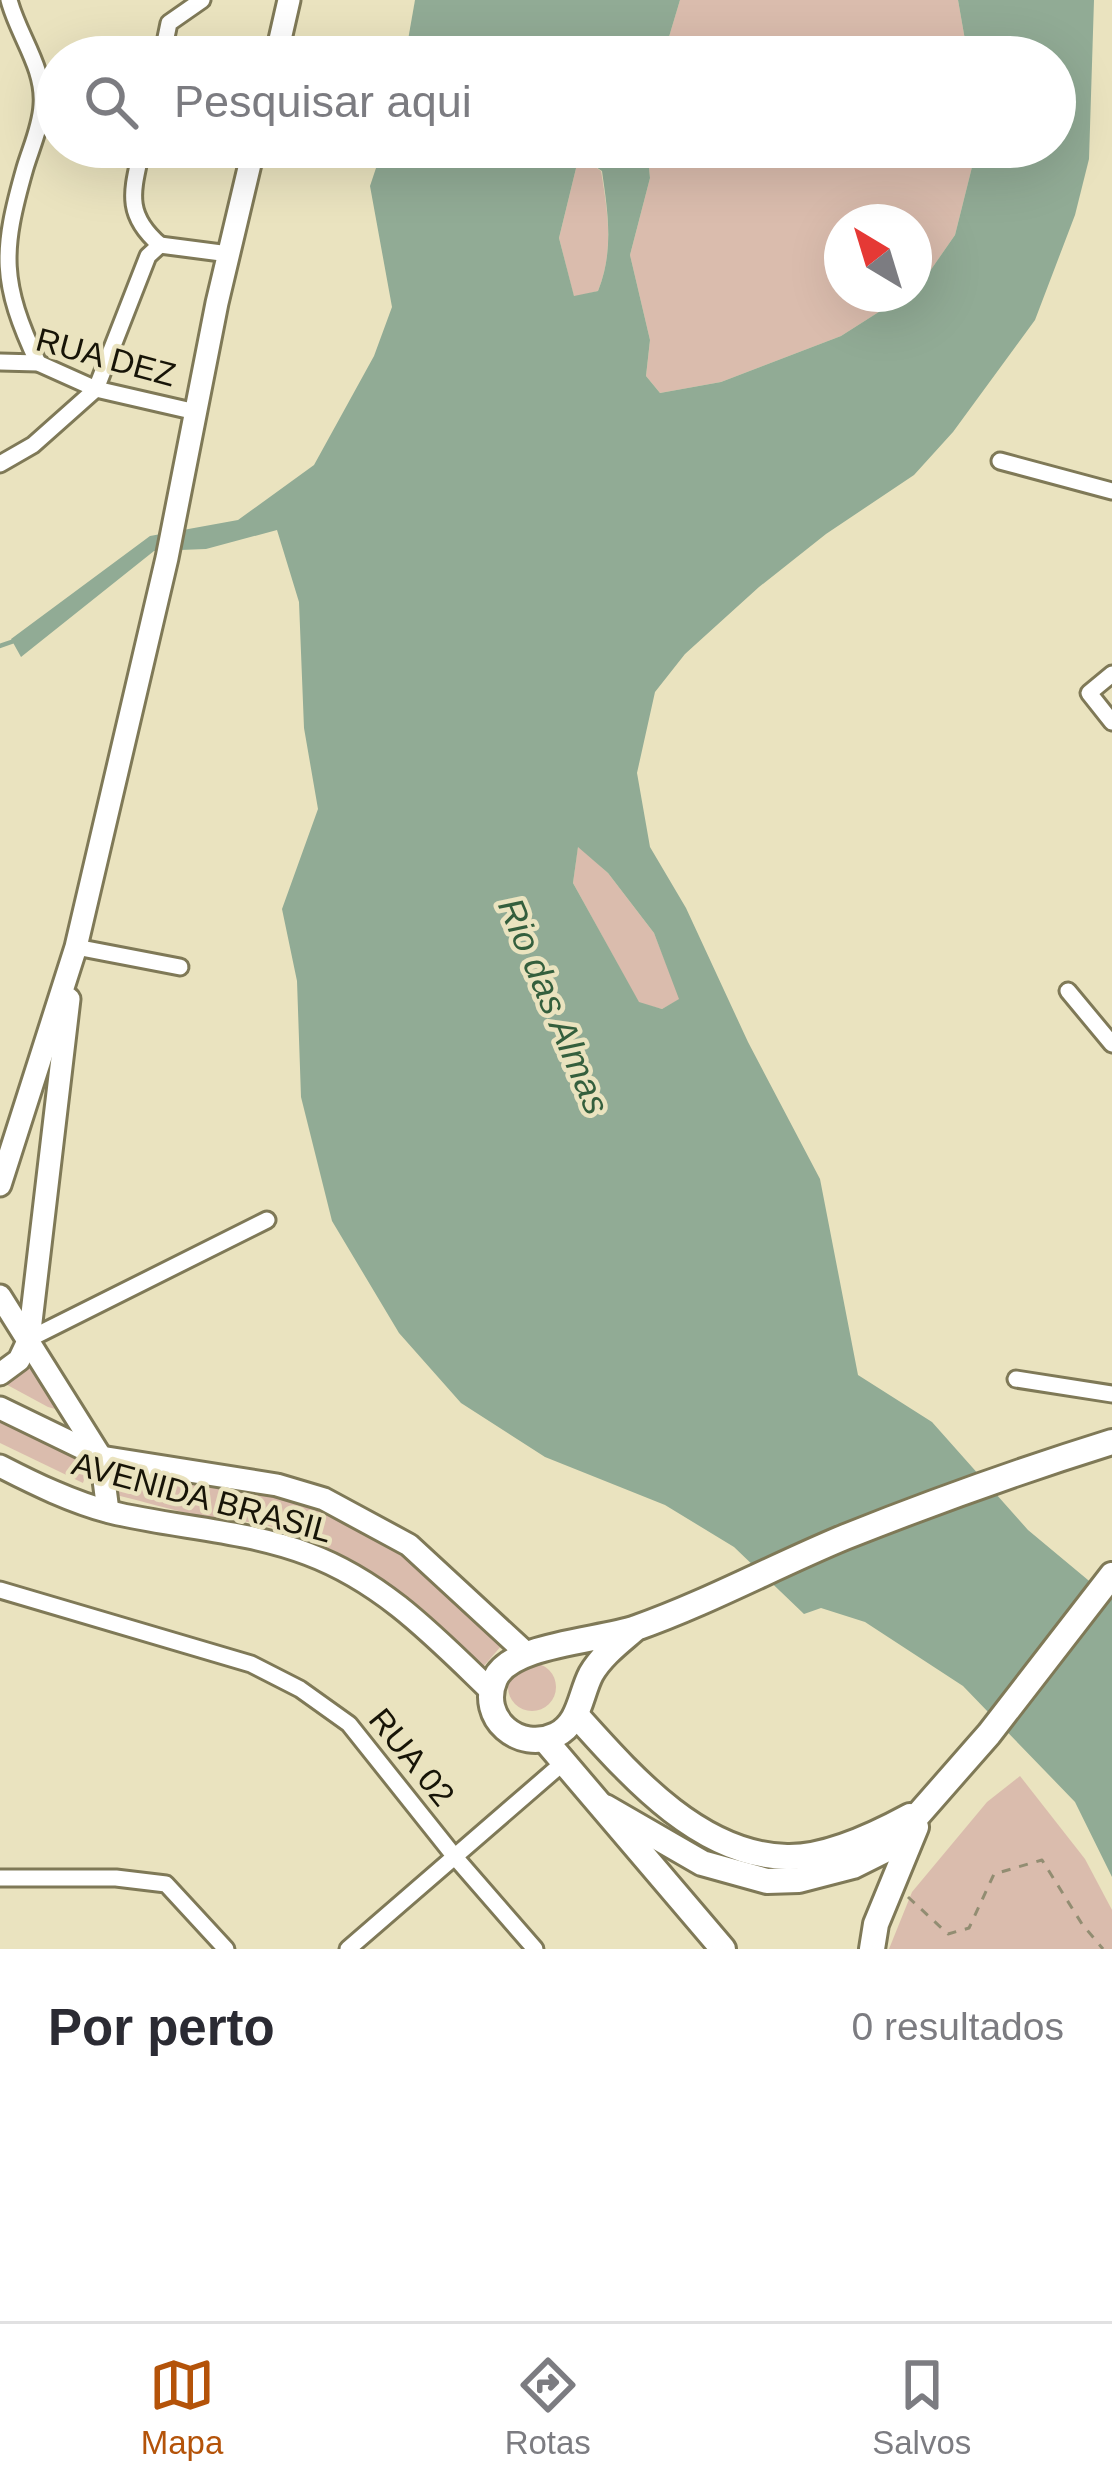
<!DOCTYPE html>
<html lang="pt">
<style>
:root{--surface:#fff;--page:#f7f7f7;--text:#2b2b33;--muted:#7c7c81;--line:#e1e1e2;--accent:#b45309}
body{margin:0;font-family:Arial,sans-serif;background:var(--page);color:var(--text)}
.compass{position:absolute;left:824px;top:204px;width:108px;height:108px;border-radius:50%;background:var(--surface);box-shadow:0 12px 48px #0002;rotate:322deg}
.list{margin:0;padding:0;list-style:none}
h2{display:flex;justify-content:space-between;align-items:center;height:156px;margin:0;padding:0 48px;font-size:51px}
h2 small{font-size:39px;font-weight:400;color:var(--muted)}
.icon{flex:none;width:66px;height:66px;fill:none;stroke:currentColor;stroke-width:2;stroke-linecap:round;stroke-linejoin:round}
.map{position:relative;flex:none;width:1112px;height:1949px;overflow:hidden}
.search{position:absolute;background:var(--surface);box-shadow:0 12px 48px #0002;left:36px;right:36px;top:36px;height:132px;display:flex;align-items:center;gap:30px;box-sizing:border-box;padding:0 42px;border-radius:66px;color:var(--muted);font-size:45px}
.sheet{height:372px;background:var(--surface)}
nav{display:flex;justify-content:space-around;align-items:center;box-sizing:border-box;height:168px;border-top:3px solid var(--line);background:var(--surface);font-size:33px;color:var(--muted)}
nav a{display:grid;justify-items:center;gap:6px}
nav .on{color:var(--accent)}
.map>svg:first-child{display:block}
</style>
<div class="map">
<svg width="1112" height="1949" viewBox="0 0 1112 1949">
<rect width="100%" height="100%" fill="#eae3bf"/>
<g fill="#dabcad">
<polygon points="680,0 958,0 968,57 663,57"/>
<polygon points="647,147 977,147 955,235 919,287 914,290 914,222 842,222 842,294 907,294 841,336 721,382 660,393 646,376 650,340 630,255 650,178"/>
<path d="M 579,156 L 601,171 C 608,213 614,251 598,291 L 574,297 L 559,238 Z"/>
<polygon points="578,846 608,873 654,933 680,999 662,1009 639,1003 573,883"/>
<polygon points="31,1350 70,1413 48,1407 0,1381"/>
<polygon points="0,1413 91,1458 83,1483 0,1443"/>
<path d="M 123,1465 L 286,1494 L 326,1508 L 412,1559 L 502,1645 L 483,1667 C 426,1606 360,1553 279,1529 C 252,1520 224,1520 197,1515 C 170,1510 143,1501 116,1495 Z"/>
<circle cx="532" cy="1687" r="24"/>
<polygon points="1020,1776 1085,1859 1112,1910 1112,1949 889,1949 912,1892 987,1802"/>
</g>
<g fill="#91ab95" fill-rule="evenodd">
<polygon points="415,0 680,0 663,57 405,57"/>
<path d="M 958,0 L 1094,0 L 1089,159 L 1075,215 L 1035,320 L 953,432 L 914,475 L 826,534 L 759,587 L 685,654 L 655,692 L 637,773 L 650,847 L 686,908 L 748,1042 L 820,1179 L 858,1375 L 932,1422 L 1028,1530 L 1112,1600 L 1112,1877 L 1075,1802 L 963,1686 L 865,1622 L 821,1608 L 804,1614 L 734,1547 L 665,1505 L 545,1457 L 461,1403 L 399,1333 L 332,1221 L 301,1097 L 297,981 L 282,909 L 318,809 L 304,728 L 299,602 L 277,530 L 206,549 L 154,551 L 21,657 L 11,639 L 150,536 L 238,520 L 314,465 L 374,356 L 392,307 L 370,186 L 383,147 L 647,147 L 650,178 L 630,255 L 650,340 L 646,376 L 660,393 L 721,382 L 841,336 L 907,294 L 914,294 L 955,235 L 977,147 L 1055,147 L 1055,57 L 968,57 ZM 579,156 L 602,171 C 608,213 614,251 598,291 L 574,296 L 559,238 ZM 578,847 L 608,873 L 654,933 L 679,999 L 662,1009 L 639,1002 L 573,883 Z"/>
</g>
<g fill="none" stroke-linecap="round" stroke-linejoin="round">
<polyline stroke="#91ab95" stroke-width="4.5" points="0,646 17,640"/>
<defs>
<g id="street">
<path d="M 9,0 C 18,35 45,68 42,105 C 41,126 31,148 25,168 C 1,252 0,282 38,363"/>
<polyline points="162,57 169,23 202,0"/>
<path d="M 142,147 C 133,190 123,213 160,245"/>
<polyline points="0,362 38,363 96,389 196,412"/>
<polyline points="1000,461 1112,491"/>
<polyline points="0,464 33,445 96,389 148,256 160,245 229,254"/>
<polyline points="1112,674 1089,693 1112,722"/>
<polyline points="76,947 180,967"/>
<polyline points="1068,991 1112,1044"/>
<polyline points="29,1339 267,1220"/>
<polyline points="1016,1379 1112,1394"/>
<polyline points="0,1590 251,1664 300,1689 349,1724 455,1857 535,1949"/>
<polyline points="0,1878 116,1878 166,1884 226,1949"/>
<polyline points="348,1949 564,1762"/>
</g>
<g id="secondary">
<polyline points="276,57 289,0"/>
<polyline points="0,1185 76,947 167,558 217,303 254,147"/>
<polyline points="0,1296 101,1457 108,1511"/>
<polyline points="0,1374 19,1360 29,1339 69,999"/>
<polyline points="0,1408 101,1457 277,1485 324,1499 409,1545 525,1652"/>
<path d="M 0,1466 C 35,1484 72,1502 110,1512 C 176,1528 245,1530 308,1554 C 383,1582 435,1637 491,1691"/>
</g>
<g id="primary">
<path d="M 636,1628 C 620,1642 602,1655 591,1674 C 580,1695 580,1723 556,1735 C 519,1753 478,1718 495,1679 C 510,1644 599,1641 636,1628 C 707,1603 775,1566 845,1537 C 933,1502 1022,1470 1112,1442"/>
<path d="M 576,1715 C 630,1775 699,1855 787,1857 C 827,1858 875,1835 910,1816"/>
<polyline points="545,1740 723,1949"/>
<polyline points="605,1807 702,1863 767,1881 799,1880 853,1866 889,1848 989,1734 1112,1575"/>
<polyline points="872,1949 876,1924 916,1827"/>
</g>
</defs>
<use href="#street" stroke="#7f7957" stroke-width="21"/>
<use href="#secondary" stroke="#7f7957" stroke-width="27"/>
<use href="#primary" stroke="#7f7957" stroke-width="30"/>
<polyline stroke="#928d72" stroke-width="3" stroke-dasharray="9 9" stroke-linecap="butt" points="908,1897 948,1934 969,1928 994,1874 1042,1860 1082,1924 1103,1949"/>
<use href="#street" stroke="#fff" stroke-width="15"/>
<use href="#secondary" stroke="#fff" stroke-width="21"/>
<use href="#primary" stroke="#fff" stroke-width="24"/>
</g>
<g text-anchor="middle" dominant-baseline="central" stroke-width="9" stroke-linejoin="round" paint-order="stroke">
<g font-size="33" fill="#171407" stroke="#eae3bf">
<text transform="translate(106 357) rotate(15)">RUA DEZ</text>
<text transform="translate(202 1497) rotate(15)">AVENIDA BRASIL</text>
<text transform="translate(412 1757) rotate(51)">RUA 02</text>
</g>
<g font-size="36" font-style="italic" fill="#345f3d" stroke="#eae3bf">
<text transform="translate(554 1006) rotate(67)">Rio das Almas</text>
</g>
</g>
</svg>
<svg class="compass" viewBox="-18 -18 36 36"><path d="M0-13l5 13h-10z" fill="#e53935"/><path d="M0 13l5-13h-10z" fill="#7c7c81"/></svg>
<div class="search"><svg class="icon" aria-label="search" viewBox="0 0 24 24"><circle cx="10" cy="10" r="6"/><path d="M15 15l6 6"/></svg>Pesquisar aqui</div>
</div>
<section class="sheet">
<h2>Por perto<small>0 resultados</small></h2>
<ul class="list">
</ul>
</section>
<nav>
<a class="on"><svg class="icon" aria-label="map" viewBox="0 0 24 24"><path d="M3 6l6-2 6 2 6-2v14l-6 2-6-2-6 2zM9 4v14M15 6v14"/></svg>Mapa</a>
<a><svg class="icon" aria-label="directions" viewBox="0 0 24 24"><path d="M12 3l9 9-9 9-9-9zM9 14v-3h6M13 9l2 2-2 2"/></svg>Rotas</a>
<a><svg class="icon" aria-label="saved" viewBox="0 0 24 24"><path d="M7 4h10v16l-5-4-5 4z"/></svg>Salvos</a>
</nav>
